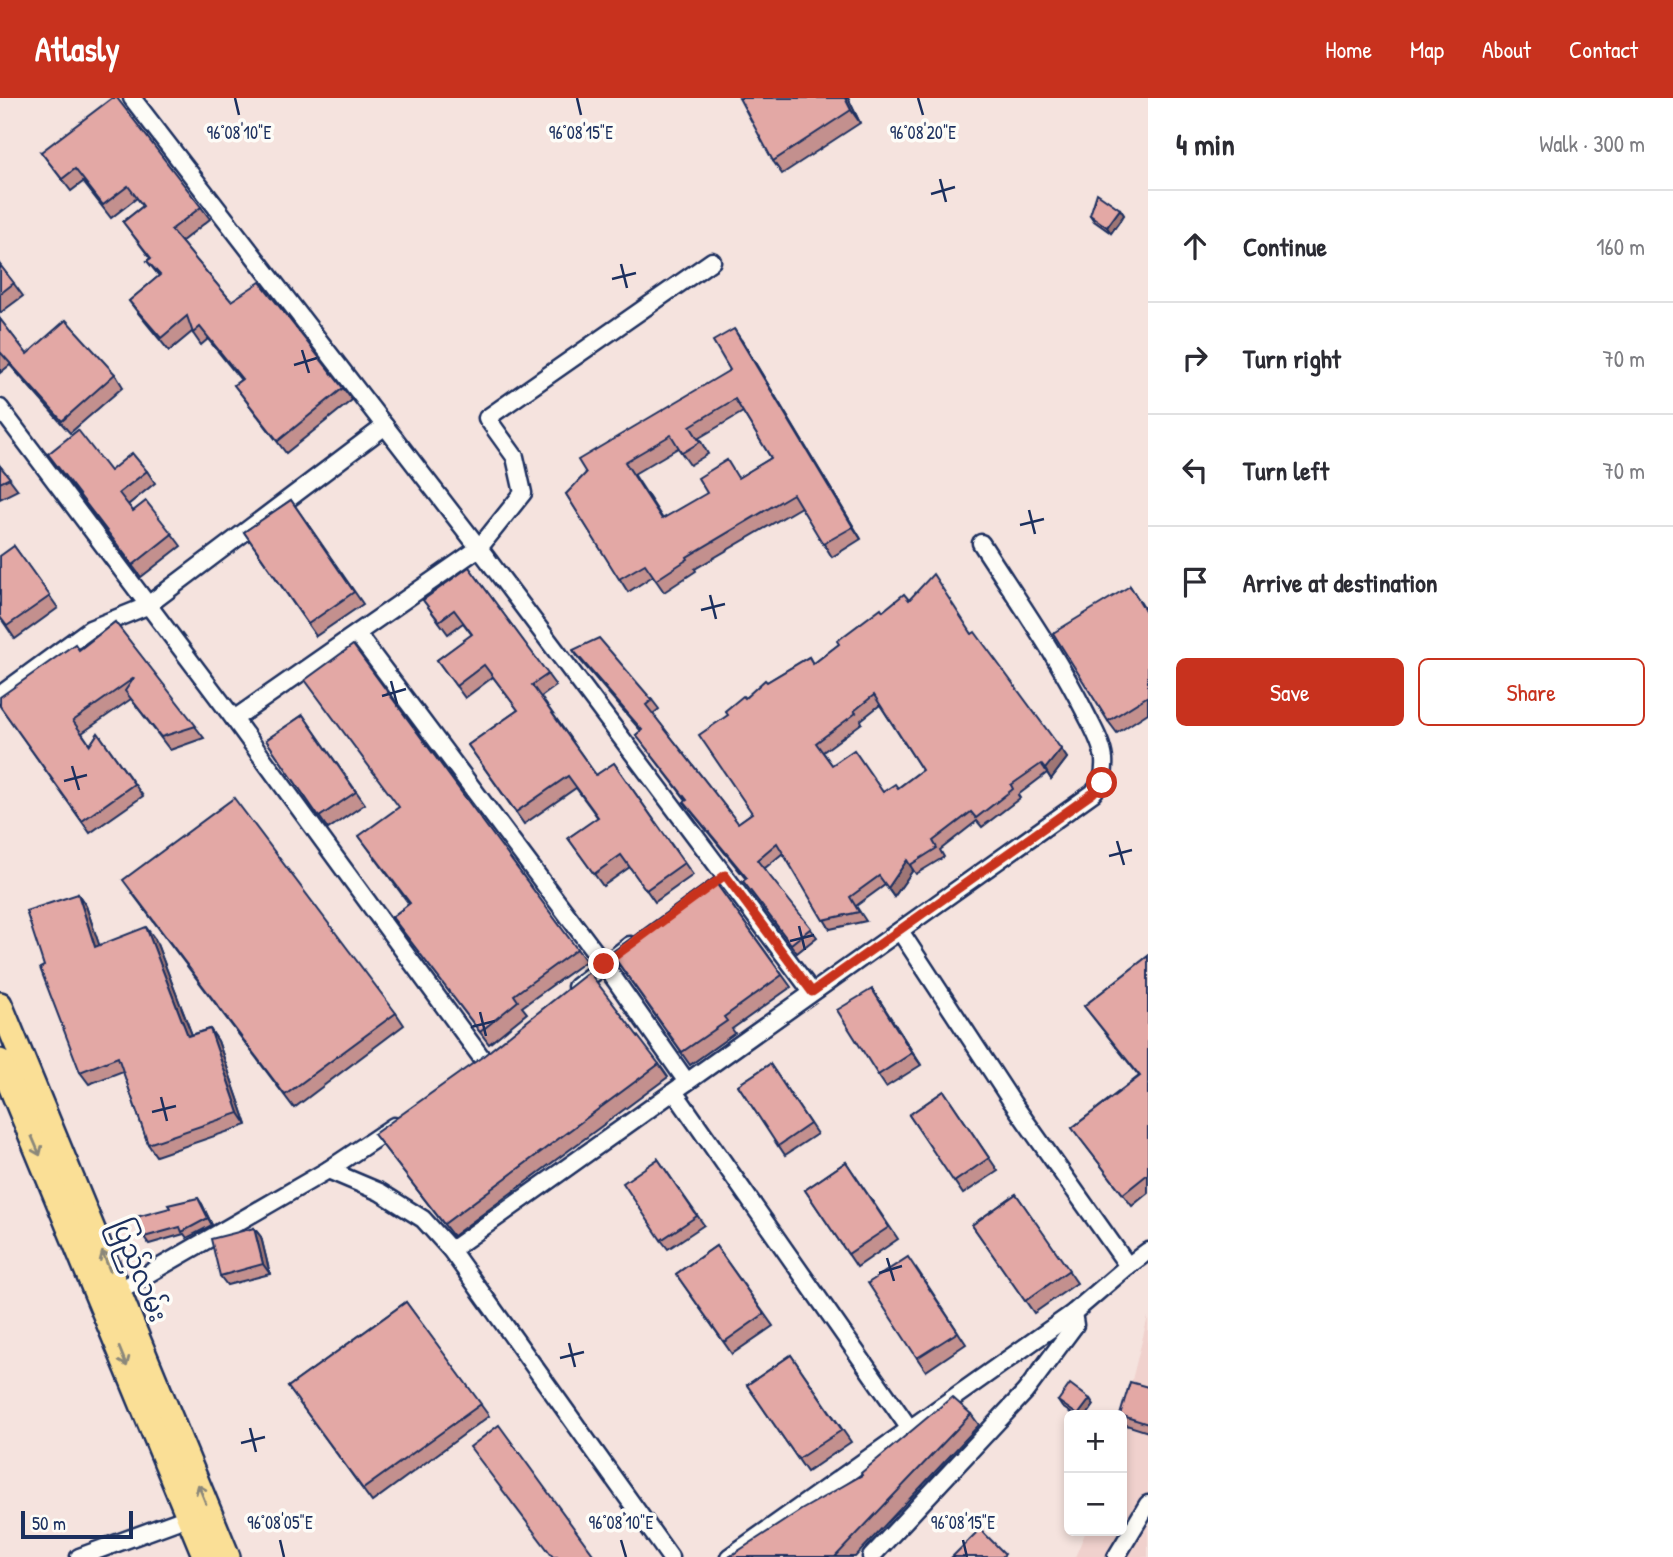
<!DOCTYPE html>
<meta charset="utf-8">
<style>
:root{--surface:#fff;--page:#f7f7f7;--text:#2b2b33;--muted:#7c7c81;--line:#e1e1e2;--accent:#c8321e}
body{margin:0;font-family:"Patrick Hand","Noto Sans Myanmar",sans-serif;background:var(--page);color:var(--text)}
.controls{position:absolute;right:21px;bottom:21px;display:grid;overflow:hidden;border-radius:10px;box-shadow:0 4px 10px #0003}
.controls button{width:63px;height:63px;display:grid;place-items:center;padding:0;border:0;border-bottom:2px solid var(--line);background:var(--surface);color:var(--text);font:35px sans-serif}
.scale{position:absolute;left:21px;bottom:18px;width:112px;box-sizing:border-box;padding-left:7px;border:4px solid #1b2f5e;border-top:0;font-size:19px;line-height:24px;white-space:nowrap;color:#1b2f5e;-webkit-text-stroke:5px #fdfcf7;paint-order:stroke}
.stop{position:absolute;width:21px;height:21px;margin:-16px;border:5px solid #c8321e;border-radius:50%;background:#fff}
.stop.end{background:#c8321e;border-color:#fff;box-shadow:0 2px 7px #0008}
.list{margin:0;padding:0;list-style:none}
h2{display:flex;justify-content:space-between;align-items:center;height:91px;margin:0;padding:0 28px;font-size:30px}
h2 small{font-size:23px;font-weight:400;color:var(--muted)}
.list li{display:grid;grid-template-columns:46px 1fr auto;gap:21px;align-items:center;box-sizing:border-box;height:112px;padding:0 28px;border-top:2px solid var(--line)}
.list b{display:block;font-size:26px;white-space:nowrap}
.list em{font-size:23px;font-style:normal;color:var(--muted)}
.actions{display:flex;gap:14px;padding:21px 28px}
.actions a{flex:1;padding:16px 0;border:2px solid var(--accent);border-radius:10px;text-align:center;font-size:24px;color:var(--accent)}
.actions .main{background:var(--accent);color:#fff}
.icon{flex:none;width:38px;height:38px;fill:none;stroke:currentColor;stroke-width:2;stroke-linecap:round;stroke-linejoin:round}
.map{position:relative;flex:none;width:1148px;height:1459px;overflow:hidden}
header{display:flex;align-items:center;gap:42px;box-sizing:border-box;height:98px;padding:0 35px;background:var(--accent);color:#fff}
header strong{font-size:33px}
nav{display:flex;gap:38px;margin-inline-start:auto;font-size:24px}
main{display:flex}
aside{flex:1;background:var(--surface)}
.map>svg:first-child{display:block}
</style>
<header>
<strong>Atlasly</strong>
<nav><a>Home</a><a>Map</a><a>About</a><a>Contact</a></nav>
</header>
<main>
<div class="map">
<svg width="1148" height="1459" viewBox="0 0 1148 1459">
<rect width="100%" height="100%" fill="#f5e3de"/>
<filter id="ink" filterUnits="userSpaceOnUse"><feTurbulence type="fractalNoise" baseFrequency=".0143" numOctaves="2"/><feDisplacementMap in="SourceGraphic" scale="14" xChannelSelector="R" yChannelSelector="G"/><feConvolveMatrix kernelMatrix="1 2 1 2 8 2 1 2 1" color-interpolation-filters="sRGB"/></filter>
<g filter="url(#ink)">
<polygon fill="#f0d1cd" points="1148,1219 1148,1459 1075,1459 1086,1433 1122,1433 1122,1321"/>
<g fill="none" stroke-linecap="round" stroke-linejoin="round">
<defs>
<g id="minor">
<polyline points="132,0 479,450 812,894"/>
<polyline points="0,310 234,621 484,963"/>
<polyline points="148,507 385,328"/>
<polyline points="357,536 604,866 687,984"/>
<polyline points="0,597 90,531 147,508"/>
<polyline points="234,621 479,450 523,395 515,359 487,320 712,163"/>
<polyline points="576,889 630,847"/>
<polyline points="675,995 910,1331"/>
<polyline points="328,1072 380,1094 423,1121 451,1152 670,1459"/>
<path d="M 451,1152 L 1093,695 C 1102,684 1105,676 1104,661 C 1102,645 1093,630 1086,616 C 1056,556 1017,501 981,445"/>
<polyline points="1128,1168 1148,1153"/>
<polyline points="110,1198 328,1072 394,1028"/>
<polyline points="79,1459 188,1419"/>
<polyline points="729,1459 1073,1215 1128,1168 1012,1004 900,833"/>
<polyline points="871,1459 1025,1294 1075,1227 1073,1215"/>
<polyline points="1116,1459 1148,1406"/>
</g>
<g id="highway">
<polyline points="0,906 228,1459"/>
<polyline points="0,963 205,1459"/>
</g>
</defs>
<use href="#minor" stroke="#1b2f5e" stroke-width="21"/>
<use href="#highway" stroke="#1b2f5e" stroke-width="28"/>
<use href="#minor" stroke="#fdfcf7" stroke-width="16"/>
<use href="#highway" stroke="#fadf96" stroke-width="23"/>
</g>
<g fill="#c3908e" stroke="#1b2f5e" stroke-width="2" fill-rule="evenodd">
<polygon points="848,0 860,25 782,76 773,63"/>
<polygon points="41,54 201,109 210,121 181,144 231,203 343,290 352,302 286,355 234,287 241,282 208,241 201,247 192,234 169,253 138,215 129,203 159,178 147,163 150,160 123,124 143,108 137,100 111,120 83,84 71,93"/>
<polygon points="1120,111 1124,117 1111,135 1094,123 1090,117"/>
<polygon points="0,167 23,198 0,215"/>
<polygon points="0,221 27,256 115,276 123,289 70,335 10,267 0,275"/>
<path d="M 742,243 L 861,441 L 832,459 L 801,409 L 695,471 L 696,473 L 664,494 L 653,478 L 628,494 L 566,396 L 730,272 ZM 743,314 L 771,360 L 738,380 L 663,421 L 634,376 L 678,350 L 690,367 L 708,356 L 699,340 Z"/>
<polygon points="48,356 110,373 147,373 155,385 128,407 133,413 172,436 181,448 141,479"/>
<polygon points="0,368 18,392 0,401"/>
<polygon points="291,402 363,506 316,538 244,434"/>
<polygon points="14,448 58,510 15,541 0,519"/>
<polygon points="469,469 556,588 541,599 596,677 614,665 693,777 655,804 630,769 603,788 568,740 598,720 576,690 524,726 468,647 518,612 493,579 465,600 437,562 472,537 463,525 448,536 423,502"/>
<polygon points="1130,488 1148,516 1148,615 1117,635 1108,623"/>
<path d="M 909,502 L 972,536 L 1067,660 L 1051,681 L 1047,675 L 1018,697 L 1020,700 L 982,729 L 977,723 L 940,752 L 944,759 L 916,776 L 913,772 L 894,799 L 885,787 L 856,808 L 866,823 L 830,831 L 783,755 L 764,771 L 817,839 L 797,855 L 743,783 L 746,781 L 691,713 L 684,704 L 686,702 L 643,646 L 636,637 L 641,633 L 579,561 L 573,552 L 652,602 L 659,611 L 653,616 L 738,725 L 752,715 L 728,617 L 745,600 L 767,584 L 809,559 L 813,566 L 883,513 ZM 880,607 L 922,672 L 898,690 L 883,694 L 832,667 L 823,654 L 862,625 L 861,622 Z"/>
<polygon points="115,524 204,640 170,652 131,601 82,635 90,647 98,635 143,698 90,735 0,608 79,552"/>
<polygon points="303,617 365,706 328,731 266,642"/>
<polygon points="359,738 577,851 586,863 522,909 527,915 489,946 392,819 409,806"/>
<polygon points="713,781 791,889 732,931 735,935 690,967 611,855"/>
<polygon points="132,795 396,915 404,927 294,1010"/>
<polygon points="78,796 86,808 99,847 155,841 192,937 210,931 218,943 247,1027 156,1058 148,1046 123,973 89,986 80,974 44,868"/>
<polygon points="1148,858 1148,1095 1132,1108 1072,1030 1139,978 1084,908"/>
<polygon points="872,891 921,967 886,989 878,977"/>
<polygon points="659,966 668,979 453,1138 374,1036"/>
<polygon points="770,966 817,1036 785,1057 738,987"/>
<polygon points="944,993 998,1073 963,1096 909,1017"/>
<polygon points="658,1061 704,1127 668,1151 661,1142"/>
<polygon points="846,1064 898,1141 857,1169 805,1092"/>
<polygon points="1016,1096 1077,1185 1034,1215 972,1127"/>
<polygon points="202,1106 212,1127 187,1140 184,1136 149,1146 144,1139"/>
<polygon points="254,1130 261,1139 270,1176 227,1187 220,1178"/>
<polygon points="716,1148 773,1228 732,1256 676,1176"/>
<polygon points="917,1171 966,1246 926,1273 917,1260"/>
<polygon points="406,1204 489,1318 372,1404 288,1289"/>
<polygon points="791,1257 851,1344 807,1374 747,1287"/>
<polygon points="1148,1289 1148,1334 1126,1327 1122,1321 1122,1317"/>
<polygon points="1090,1301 1094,1307 1087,1317 1074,1317 1062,1309 1058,1303"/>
<polygon points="971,1316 979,1327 855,1459 729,1459"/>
</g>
<g fill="#9f7674" stroke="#1b2f5e" stroke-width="2">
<polygon points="845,0 848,0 860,25 851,12"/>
<polygon points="1120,111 1124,117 1111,135 1107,129"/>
<polygon points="734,231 742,243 861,441 853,429"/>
<polygon points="1061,651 1067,660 1051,681 1045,671"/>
<polygon points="907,762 913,772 894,799 888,790"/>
<polygon points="78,796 86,808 104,861 95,849"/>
<polygon points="146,829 155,841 197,950 188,938"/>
<polygon points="872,891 880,903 921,967 912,955"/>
<polygon points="210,931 218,943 247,1027 239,1015"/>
<polygon points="198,1100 202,1106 212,1127 208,1120"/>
<polygon points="254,1130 261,1139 270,1176 263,1166"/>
<polygon points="1090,1301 1094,1307 1087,1317 1078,1317"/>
</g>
<g fill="#e3a8a5" stroke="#1b2f5e" stroke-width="2" fill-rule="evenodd">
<polygon points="112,0 117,0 201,109 171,132 231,203 260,184 343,290 278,343 234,287 242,281 200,229 193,235 187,218 161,240 129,203 160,177 147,163 151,160 123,124 143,108 128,88 103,107 75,71 62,81 41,54"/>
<polygon points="739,0 845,0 851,12 773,63"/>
<polygon points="1097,95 1120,111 1107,129 1090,117"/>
<polygon points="0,167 14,185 0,196"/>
<polygon points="0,221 27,256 66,222 115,276 62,323 1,255 0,256"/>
<path d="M 734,231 L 853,429 L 823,446 L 793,396 L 687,459 L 688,461 L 656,482 L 645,466 L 619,481 L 566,396 L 586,375 L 578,362 L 730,272 L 713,243 ZM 735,301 L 771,360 L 738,380 L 727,362 L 698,380 L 707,395 L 662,421 L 625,364 L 671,337 L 682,355 L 700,344 L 690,328 Z"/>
<polygon points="78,332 110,373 132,355 147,373 119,395 133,413 146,403 172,436 133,467 48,356"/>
<polygon points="0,368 10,380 0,385"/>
<polygon points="291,402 354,494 308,526 244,434"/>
<polygon points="14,448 50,498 7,528 0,519 0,458"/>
<polygon points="469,469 548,576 532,587 596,677 614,665 684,765 646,792 621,757 594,776 568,740 598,719 568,678 516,714 468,647 518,612 484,567 456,588 437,562 472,536 454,512 439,523 423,502"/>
<path d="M 933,476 L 972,536 L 975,534 L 1061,651 L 1045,671 L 1041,666 L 1011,687 L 1013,691 L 976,720 L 971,714 L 933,743 L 937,750 L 910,767 L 907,762 L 888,790 L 879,778 L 850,799 L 859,814 L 823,822 L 777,745 L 757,762 L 811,830 L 791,846 L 743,783 L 747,780 L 684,704 L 687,702 L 636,637 L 642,632 L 573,552 L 599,540 L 652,602 L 646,607 L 738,725 L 752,715 L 699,637 L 728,617 L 725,613 L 743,598 L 745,600 L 765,582 L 767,584 L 809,559 L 813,566 L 839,546 L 837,543 L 881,510 L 883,513 L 904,496 L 909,502 ZM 874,597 L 922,672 L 898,690 L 895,686 L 883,694 L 854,652 L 832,667 L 816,645 L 856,615 L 854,613 Z"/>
<polygon points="1130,488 1148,517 1148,598 1108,623 1053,535"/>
<polygon points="115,524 196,628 161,639 125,593 134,580 73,623 90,647 98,635 134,686 82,723 0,608 0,599 75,546 79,552"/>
<polygon points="353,547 577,851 514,897 518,903 480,934 392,819 410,805 359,738 399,709 305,582"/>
<polygon points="303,617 356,694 319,719 266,642"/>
<polygon points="234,700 396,915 285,997 123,782"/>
<polygon points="713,781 782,877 724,919 727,923 682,954 611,855"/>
<polygon points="78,796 95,849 146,829 188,938 210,931 239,1015 148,1046 118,959 80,974 40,870 44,868 26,813"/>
<polygon points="1148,858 1148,1076 1123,1096 1072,1030 1140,978 1084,908"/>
<polygon points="589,874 659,966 444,1126 374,1036 482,959"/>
<polygon points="872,891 912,955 878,977 837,912"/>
<polygon points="770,966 810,1026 778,1048 738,987"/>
<polygon points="944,993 989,1060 954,1084 909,1017"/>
<polygon points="658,1061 697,1118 661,1142 623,1085"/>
<polygon points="846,1064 889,1129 848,1156 805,1092"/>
<polygon points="1016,1096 1069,1172 1025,1203 972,1127"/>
<polygon points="198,1100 208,1120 182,1134 180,1129 144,1139 133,1120 170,1110 168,1107"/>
<polygon points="254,1130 263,1166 220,1178 211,1141"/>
<polygon points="716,1148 764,1216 724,1244 676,1176"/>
<polygon points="908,1159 958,1234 917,1260 868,1185"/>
<polygon points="406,1204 481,1306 363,1391 288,1289"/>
<polygon points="791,1257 842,1332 798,1361 747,1287"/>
<polygon points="1130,1284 1148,1289 1148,1326 1120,1317"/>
<polygon points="1070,1286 1090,1301 1078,1317 1058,1303"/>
<polygon points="952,1299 971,1316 835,1459 729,1459 801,1412 862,1377 861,1375"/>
<polygon points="499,1327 595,1459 553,1459 470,1349"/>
<polygon points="980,1431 1005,1456 1002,1459 952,1459"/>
</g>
<defs><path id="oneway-shaft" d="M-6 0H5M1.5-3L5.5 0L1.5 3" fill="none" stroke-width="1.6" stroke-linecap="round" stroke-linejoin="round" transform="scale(1.75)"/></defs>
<g stroke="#8a877a">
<use href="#oneway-shaft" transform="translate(36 1048) rotate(67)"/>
<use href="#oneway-shaft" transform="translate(106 1163) rotate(-112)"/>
<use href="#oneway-shaft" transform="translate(123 1259) rotate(68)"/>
<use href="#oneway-shaft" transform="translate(202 1396) rotate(-112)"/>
</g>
</g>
<g fill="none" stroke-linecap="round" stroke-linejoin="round" filter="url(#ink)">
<polyline stroke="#c8321e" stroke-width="9" points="604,866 725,777 812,894 1093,695 1102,685"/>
</g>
<path fill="none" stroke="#1b2f5e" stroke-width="2.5" d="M 235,0 L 239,17M 577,0 L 581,17M 918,0 L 923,17M 940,81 L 946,104M 931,96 L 955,89M 621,166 L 627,190M 612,181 L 636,175M 302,252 L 309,275M 294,267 L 317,260M 1029,412 L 1035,436M 1020,427 L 1044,421M 710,497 L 716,521M 701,512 L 725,506M 391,583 L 397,606M 382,598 L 406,591M 72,668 L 79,692M 64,683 L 87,677M 1117,743 L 1124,767M 1109,758 L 1132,752M 799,828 L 805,852M 790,843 L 814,837M 480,914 L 486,938M 471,929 L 495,923M 161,999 L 167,1023M 152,1014 L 176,1008M 887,1160 L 894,1183M 879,1175 L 902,1168M 569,1245 L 575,1269M 560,1260 L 584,1254M 250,1330 L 256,1354M 241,1345 L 265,1339M 280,1442 L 284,1459M 621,1442 L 626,1459M 963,1442 L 967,1459"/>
<g text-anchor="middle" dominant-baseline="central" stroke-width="7" stroke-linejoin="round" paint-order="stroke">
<g font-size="26" fill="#1b2f5e" stroke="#fdfcf7">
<text transform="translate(140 1172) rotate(68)">ပြည်လမ်း</text>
</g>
</g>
<g font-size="18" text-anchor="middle" fill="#1b2f5e" stroke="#fdfcf7" stroke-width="7" stroke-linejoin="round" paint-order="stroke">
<text x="239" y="41">96°08'10"E</text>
<text x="581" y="41">96°08'15"E</text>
<text x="923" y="41">96°08'20"E</text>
<text x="280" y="1431">96°08'05"E</text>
<text x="621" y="1431">96°08'10"E</text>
<text x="963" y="1431">96°08'15"E</text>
</g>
</svg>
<div class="controls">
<button>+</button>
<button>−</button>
</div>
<div class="scale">50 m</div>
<div class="stop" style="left:1102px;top:685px"></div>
<div class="stop end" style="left:604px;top:866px"></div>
</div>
<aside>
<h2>4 min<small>Walk · 300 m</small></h2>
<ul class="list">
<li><svg class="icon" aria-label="ahead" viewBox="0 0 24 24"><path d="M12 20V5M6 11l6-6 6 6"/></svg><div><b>Continue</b></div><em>160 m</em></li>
<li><svg class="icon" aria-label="right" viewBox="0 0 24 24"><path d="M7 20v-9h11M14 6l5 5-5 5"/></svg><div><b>Turn right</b></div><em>70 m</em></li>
<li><svg class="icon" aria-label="left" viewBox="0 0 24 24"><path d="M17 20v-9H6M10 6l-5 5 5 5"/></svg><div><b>Turn left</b></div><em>70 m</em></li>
<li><svg class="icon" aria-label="arrive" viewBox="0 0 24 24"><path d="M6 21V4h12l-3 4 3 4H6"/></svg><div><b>Arrive at destination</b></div></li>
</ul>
<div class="actions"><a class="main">Save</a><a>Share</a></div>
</aside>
</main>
